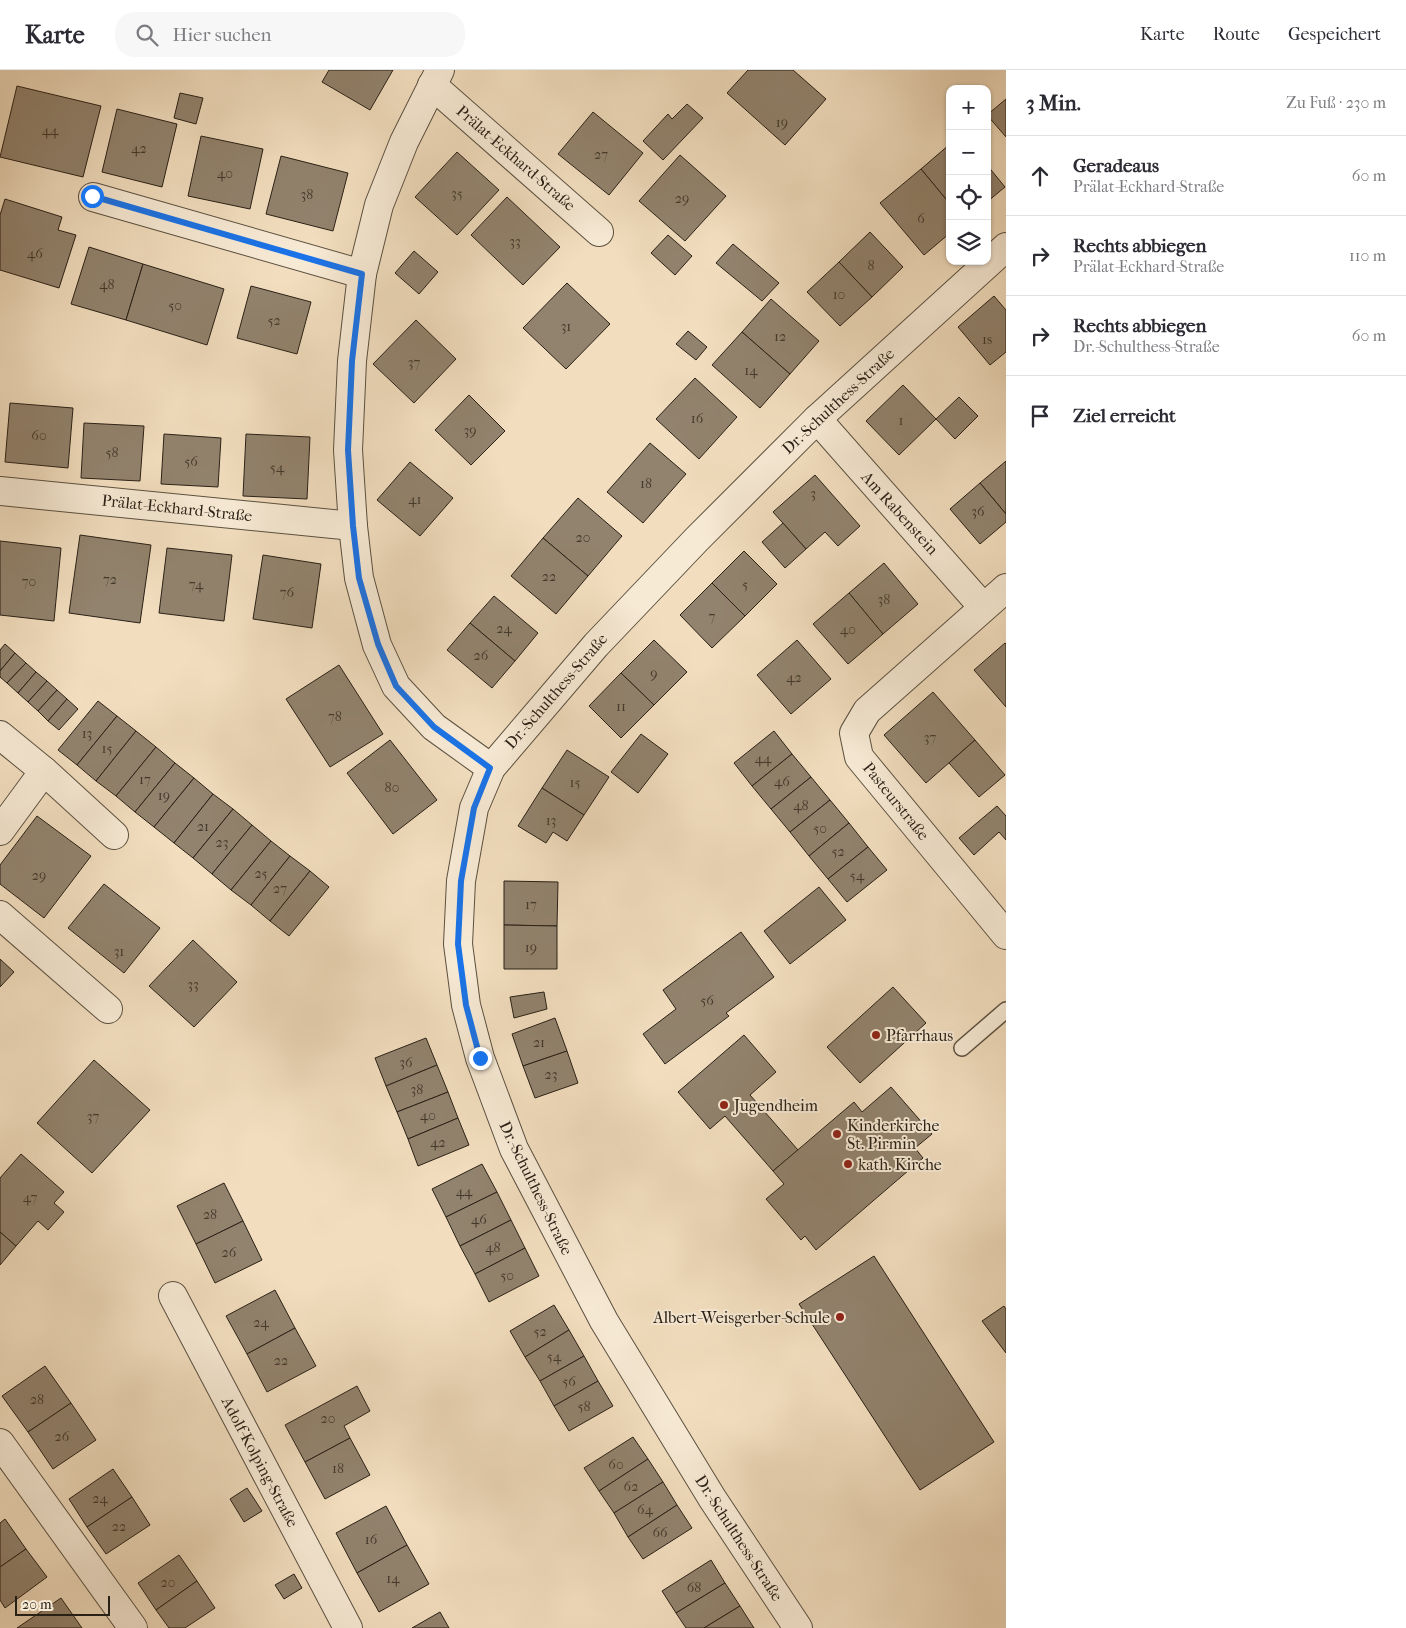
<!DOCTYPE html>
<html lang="de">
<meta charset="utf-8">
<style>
:root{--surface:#fff;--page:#f7f7f7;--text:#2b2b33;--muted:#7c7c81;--line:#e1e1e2}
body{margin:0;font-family:"IM FELL French Canon",serif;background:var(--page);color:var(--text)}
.controls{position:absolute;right:15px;top:15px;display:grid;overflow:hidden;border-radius:10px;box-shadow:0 1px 4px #0004}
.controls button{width:45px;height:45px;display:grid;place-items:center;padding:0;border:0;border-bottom:1px solid var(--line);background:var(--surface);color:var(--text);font:25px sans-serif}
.scale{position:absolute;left:15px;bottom:12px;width:95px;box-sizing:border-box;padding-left:5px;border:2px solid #292016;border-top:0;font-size:14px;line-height:18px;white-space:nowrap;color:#292016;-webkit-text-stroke:4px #f7ead5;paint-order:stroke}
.stop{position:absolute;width:15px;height:15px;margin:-11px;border:4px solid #1a73e8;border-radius:50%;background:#fff}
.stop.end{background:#1a73e8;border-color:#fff;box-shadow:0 1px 5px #0008}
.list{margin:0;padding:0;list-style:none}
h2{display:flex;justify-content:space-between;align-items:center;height:65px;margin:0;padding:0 20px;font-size:21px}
h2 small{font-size:16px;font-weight:400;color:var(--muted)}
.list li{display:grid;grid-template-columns:32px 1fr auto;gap:15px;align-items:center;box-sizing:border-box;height:80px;padding:0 20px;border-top:1px solid var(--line)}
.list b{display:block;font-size:19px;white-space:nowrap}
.list p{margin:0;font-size:16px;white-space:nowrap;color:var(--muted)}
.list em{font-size:16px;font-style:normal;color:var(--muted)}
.icon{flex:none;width:28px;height:28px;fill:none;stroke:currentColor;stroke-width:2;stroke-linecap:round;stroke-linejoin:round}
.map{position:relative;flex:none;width:1006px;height:1558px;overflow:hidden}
header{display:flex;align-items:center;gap:30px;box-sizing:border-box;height:70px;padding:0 25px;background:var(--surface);border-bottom:1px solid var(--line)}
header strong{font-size:24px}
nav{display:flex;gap:28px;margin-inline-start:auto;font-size:18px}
.search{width:350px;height:45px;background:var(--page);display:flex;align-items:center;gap:12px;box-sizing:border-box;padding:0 18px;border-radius:20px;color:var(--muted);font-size:19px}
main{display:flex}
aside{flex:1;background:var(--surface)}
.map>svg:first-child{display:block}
</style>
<header>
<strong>Karte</strong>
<div class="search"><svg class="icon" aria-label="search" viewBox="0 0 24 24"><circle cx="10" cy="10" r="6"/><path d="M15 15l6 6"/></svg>Hier suchen</div>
<nav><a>Karte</a><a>Route</a><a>Gespeichert</a></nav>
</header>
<main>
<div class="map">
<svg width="1006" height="1558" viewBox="0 0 1006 1558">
<rect width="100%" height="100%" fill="#f2debf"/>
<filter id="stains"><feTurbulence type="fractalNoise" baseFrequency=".004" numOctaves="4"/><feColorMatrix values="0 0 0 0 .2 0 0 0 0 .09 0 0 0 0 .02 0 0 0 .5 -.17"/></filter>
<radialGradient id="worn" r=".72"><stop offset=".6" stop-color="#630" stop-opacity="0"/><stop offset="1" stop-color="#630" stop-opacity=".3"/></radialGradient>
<g fill="#92836e" stroke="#292016">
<polygon points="329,0 393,0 370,40 322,12"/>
<polygon points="748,0 793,0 826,29 785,75 727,23"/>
<polygon points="17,16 101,36 83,107 0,87"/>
<polygon points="180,23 203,28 196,54 174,48"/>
<polygon points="1006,29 1006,67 987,45"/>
<polygon points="687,34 703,48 663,90 643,71 668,44 672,49"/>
<polygon points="117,39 177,54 162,117 102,102"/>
<polygon points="593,42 643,83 609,125 558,84"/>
<polygon points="201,66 263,79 250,139 188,126"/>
<polygon points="950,74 950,134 921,99"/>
<polygon points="457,82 499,120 457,165 415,127"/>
<polygon points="680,85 726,126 685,171 639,131"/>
<polygon points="281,86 348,103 333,161 266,144"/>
<polygon points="987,95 1005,117 987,132"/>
<polygon points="921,99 950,134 950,163 924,185 880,133"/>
<polygon points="507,127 560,177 523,215 471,165"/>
<polygon points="5,129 62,147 58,160 76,165 59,218 0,200 0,145"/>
<polygon points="870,162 903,197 872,227 839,192"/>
<polygon points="668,165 692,186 675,205 651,183"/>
<polygon points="733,174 779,213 762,231 716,193"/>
<polygon points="89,177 143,194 126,250 71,234"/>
<polygon points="414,181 438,202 419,224 395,203"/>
<polygon points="839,192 872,227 840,256 807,222"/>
<polygon points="143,194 224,219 207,275 126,250"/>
<polygon points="567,213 610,254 566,299 523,258"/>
<polygon points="251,216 311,232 297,284 237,268"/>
<polygon points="994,226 1006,240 1006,282 990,295 958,257"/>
<polygon points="771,229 819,271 790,304 742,262"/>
<polygon points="416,250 456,289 414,333 373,294"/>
<polygon points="688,261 707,277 696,290 676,274"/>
<polygon points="742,262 790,304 760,338 712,295"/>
<polygon points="695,308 737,347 699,389 656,349"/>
<polygon points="903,315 936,349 899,385 866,351"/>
<polygon points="469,325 505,361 471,395 435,360"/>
<polygon points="959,327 978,346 955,369 936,349"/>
<polygon points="10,333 73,338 68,398 5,392"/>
<polygon points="84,353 144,356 140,411 81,408"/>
<polygon points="164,364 221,368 218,417 161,414"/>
<polygon points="246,364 310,367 307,429 243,426"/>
<polygon points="650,373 686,404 643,453 607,422"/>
<polygon points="1006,391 1006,444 980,413"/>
<polygon points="410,392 453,428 420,466 377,430"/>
<polygon points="815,405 860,456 838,476 825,462 806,479 773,442"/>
<polygon points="980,413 1006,444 1006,452 980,474 950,439"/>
<polygon points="578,428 622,466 588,506 543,468"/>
<polygon points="783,453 806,479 785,498 762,472"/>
<polygon points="80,465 151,475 140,553 69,543"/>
<polygon points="543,468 588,506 556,544 511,506"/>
<polygon points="0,471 61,478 54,551 0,545"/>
<polygon points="167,478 232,485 224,551 159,543"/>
<polygon points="744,481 777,514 745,546 712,513"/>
<polygon points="263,485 321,494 312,558 253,549"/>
<polygon points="884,493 918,534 883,564 849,523"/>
<polygon points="712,513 745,546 712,578 680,545"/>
<polygon points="849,523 883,564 848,594 813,554"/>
<polygon points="494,526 538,563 515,591 470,553"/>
<polygon points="470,553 515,591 492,618 447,580"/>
<polygon points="654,570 687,602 654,635 621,603"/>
<polygon points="797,570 831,609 791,644 757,605"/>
<polygon points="1005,573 1006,574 1006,637 974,600"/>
<polygon points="5,574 15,583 0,601 0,580"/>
<polygon points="15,583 26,593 7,613 0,607 0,601"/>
<polygon points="26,593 36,602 18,623 7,613"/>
<polygon points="339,595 383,664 330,697 286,629"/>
<polygon points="36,602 47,611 28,632 18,623"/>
<polygon points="621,603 654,635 621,668 589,636"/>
<polygon points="47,611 57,620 38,641 28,632"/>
<polygon points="57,620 67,629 48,651 38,641"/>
<polygon points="933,622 975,670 926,713 884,665"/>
<polygon points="67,629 78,639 59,660 48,651"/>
<polygon points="98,631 117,646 77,695 58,680"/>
<polygon points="117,646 136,661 96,711 77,695"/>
<polygon points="136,661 156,677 116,726 96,711"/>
<polygon points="774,661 792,684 752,716 734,693"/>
<polygon points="641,664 668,684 638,723 611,702"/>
<polygon points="390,670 437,730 393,764 347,703"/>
<polygon points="975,670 1005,705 979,727 949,693"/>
<polygon points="156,677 175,693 135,742 116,726"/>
<polygon points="567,680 609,707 584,745 542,718"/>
<polygon points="792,684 811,707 771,739 752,716"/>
<polygon points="175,693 194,708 154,757 135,742"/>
<polygon points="811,707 830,730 790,762 771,739"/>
<polygon points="194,708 213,724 174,773 154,757"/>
<polygon points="542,718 584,745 567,771 553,762 546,773 518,756"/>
<polygon points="213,724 233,739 193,788 174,773"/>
<polygon points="830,730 849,753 809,786 790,762"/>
<polygon points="997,736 1006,746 1006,770 999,762 974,785 959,768"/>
<polygon points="233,739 252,755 212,804 193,788"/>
<polygon points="37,746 91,786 44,848 0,814 0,795"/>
<polygon points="849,753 868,777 828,809 809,786"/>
<polygon points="252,755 271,771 231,820 212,804"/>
<polygon points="271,771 290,786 251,835 231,820"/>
<polygon points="868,777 887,800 847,832 828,809"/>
<polygon points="290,786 310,801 270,851 251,835"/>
<polygon points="310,801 329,817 289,866 270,851"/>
<polygon points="504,811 558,812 557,856 504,855"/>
<polygon points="104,814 160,858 124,903 68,858"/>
<polygon points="819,817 846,850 790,894 764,861"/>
<polygon points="504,855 557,856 557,899 504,899"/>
<polygon points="741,862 774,907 726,943 729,946 665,994 643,964 676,939 663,920"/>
<polygon points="193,870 237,912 194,957 149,916"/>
<polygon points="0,889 14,902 0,917"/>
<polygon points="893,917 926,953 860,1013 827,977"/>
<polygon points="544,922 547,939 514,948 510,927"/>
<polygon points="555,948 567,981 523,996 512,964"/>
<polygon points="744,965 776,1002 750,1025 798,1080 773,1101 725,1046 710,1059 678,1022"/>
<polygon points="426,968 437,995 386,1016 375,988"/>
<polygon points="567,981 578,1013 535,1028 523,996"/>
<polygon points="94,990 150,1040 92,1103 37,1053"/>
<polygon points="437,995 448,1022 397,1042 386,1016"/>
<polygon points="891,1017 932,1064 915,1078 923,1088 816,1180 805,1166 801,1170 766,1129 784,1114 773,1101 854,1032 862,1042"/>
<polygon points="448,1022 458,1048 408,1069 397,1042"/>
<polygon points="458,1048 469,1075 418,1096 408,1069"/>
<polygon points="21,1084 64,1122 54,1133 64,1142 48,1160 38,1151 16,1176 0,1162 0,1108"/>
<polygon points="482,1094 497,1122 446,1147 432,1119"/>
<polygon points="224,1113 243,1151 196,1174 177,1136"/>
<polygon points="497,1122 511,1150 460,1176 446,1147"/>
<polygon points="511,1150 525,1178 475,1204 460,1176"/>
<polygon points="243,1151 262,1190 215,1213 196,1174"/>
<polygon points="0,1162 16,1176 0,1195"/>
<polygon points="525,1178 539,1206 489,1232 475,1204"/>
<polygon points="874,1186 994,1372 920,1420 799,1234"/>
<polygon points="275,1220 295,1258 247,1284 226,1246"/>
<polygon points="554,1235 569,1260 525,1287 510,1261"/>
<polygon points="1004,1236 1006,1239 1006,1283 982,1251"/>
<polygon points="295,1258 316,1296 267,1322 247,1284"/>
<polygon points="569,1260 584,1286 540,1311 525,1287"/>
<polygon points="584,1286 598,1311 554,1336 540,1311"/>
<polygon points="45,1296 71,1333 28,1362 2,1326"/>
<polygon points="598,1311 613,1336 569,1361 554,1336"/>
<polygon points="357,1316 370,1341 344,1356 350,1368 305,1392 285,1355"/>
<polygon points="71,1333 96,1370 53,1399 28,1362"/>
<polygon points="633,1367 648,1389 599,1421 584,1398"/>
<polygon points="350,1368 370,1405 325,1429 305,1392"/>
<polygon points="648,1389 663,1412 614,1443 599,1421"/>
<polygon points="113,1399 132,1427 87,1457 69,1429"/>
<polygon points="663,1412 677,1435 628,1467 614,1443"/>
<polygon points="247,1418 262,1441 244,1452 230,1429"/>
<polygon points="132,1427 150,1455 106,1484 87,1457"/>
<polygon points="677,1435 692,1458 643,1489 628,1467"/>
<polygon points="386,1436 407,1475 357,1503 336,1463"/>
<polygon points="5,1449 26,1479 0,1497 0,1453"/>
<polygon points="407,1475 429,1514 379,1542 357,1503"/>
<polygon points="26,1479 47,1507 5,1538 0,1530 0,1497"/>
<polygon points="179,1485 197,1511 156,1540 138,1513"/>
<polygon points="711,1490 725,1513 676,1543 662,1521"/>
<polygon points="294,1504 302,1518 284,1529 275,1515"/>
<polygon points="197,1511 215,1538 185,1558 169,1558 156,1540"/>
<polygon points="725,1513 740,1536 704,1558 686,1558 676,1543"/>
<polygon points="61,1528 82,1558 17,1558"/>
<polygon points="740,1536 754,1558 704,1558"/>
<polygon points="440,1542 449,1558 412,1558"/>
</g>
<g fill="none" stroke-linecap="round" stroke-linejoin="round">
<defs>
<polyline id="lane" points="962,978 1006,940"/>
<g id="street">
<polyline points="440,0 404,72 379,135 362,204 352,291 348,380 353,456 359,508 377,575 396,616 434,657 491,698"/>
<polyline points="432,15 599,162"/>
<polyline points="93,127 362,204"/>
<polyline points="817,349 983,537"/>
<polyline points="0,421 353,456"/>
<polyline points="1006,518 867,641 854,663 859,687 1006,865"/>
<polyline points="0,665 44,701 114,765"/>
<polyline points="0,761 44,701"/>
<polyline points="0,845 108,939"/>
<polyline points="173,1226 348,1558"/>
<polyline points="0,1373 133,1558"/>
<polyline points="798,1558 712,1428 604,1251 514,1079 480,988 466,935 458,874 461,811 474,738 491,698 596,575 697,469 817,349 1006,177"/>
</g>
</defs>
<use href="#lane" stroke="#5b5040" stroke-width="18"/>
<use href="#street" stroke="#5b5040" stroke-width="30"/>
<use href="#lane" stroke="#f7ead5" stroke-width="15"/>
<use href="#street" stroke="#f7ead5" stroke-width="28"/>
</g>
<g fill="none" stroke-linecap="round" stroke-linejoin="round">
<polyline stroke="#1a73e8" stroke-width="6" points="92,126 362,204 352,291 348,380 353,456 359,508 378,574 396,616 434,657 490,698 474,738 461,811 458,874 466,935 480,988"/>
</g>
<g fill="#8f2418" stroke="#f7ead5" stroke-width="2">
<circle cx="876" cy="965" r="5"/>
<circle cx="724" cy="1035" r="5"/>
<circle cx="837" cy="1064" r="5"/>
<circle cx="848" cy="1094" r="5"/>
<circle cx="840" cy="1247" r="5"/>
</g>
<g text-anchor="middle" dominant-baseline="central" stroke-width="4" stroke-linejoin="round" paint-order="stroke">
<g font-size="14" fill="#43392c">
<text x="782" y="52">19</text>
<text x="50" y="60">44</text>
<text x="139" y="78">42</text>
<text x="601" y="84">27</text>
<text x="225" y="103">40</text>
<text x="457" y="123">35</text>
<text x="307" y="124">38</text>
<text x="682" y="128">29</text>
<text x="921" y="148">6</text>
<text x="515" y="171">33</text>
<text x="35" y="183">46</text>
<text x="871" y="195">8</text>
<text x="107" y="214">48</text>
<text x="839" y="224">10</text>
<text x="175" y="235">50</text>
<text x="274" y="250">52</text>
<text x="566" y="256">31</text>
<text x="780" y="266">12</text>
<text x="987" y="269">1s</text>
<text x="414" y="292">37</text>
<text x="751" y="300">14</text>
<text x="697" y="348">16</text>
<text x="901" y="350">1</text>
<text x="470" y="360">39</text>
<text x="39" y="365">60</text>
<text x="112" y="382">58</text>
<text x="191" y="391">56</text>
<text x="277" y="397">54</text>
<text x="646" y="413">18</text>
<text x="813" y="423">3</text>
<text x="415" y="429">41</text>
<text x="978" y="441">36</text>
<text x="583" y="467">20</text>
<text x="549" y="506">22</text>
<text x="110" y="509">72</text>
<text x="29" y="511">70</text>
<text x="196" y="514">74</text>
<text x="745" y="514">5</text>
<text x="287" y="522">76</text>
<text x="884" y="529">38</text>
<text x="712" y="546">7</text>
<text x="504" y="558">24</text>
<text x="848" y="559">40</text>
<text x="481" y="585">26</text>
<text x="654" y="603">9</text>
<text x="794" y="607">42</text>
<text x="621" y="636">11</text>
<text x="335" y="646">78</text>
<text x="87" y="663">13</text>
<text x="930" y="667">37</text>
<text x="107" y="678">15</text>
<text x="763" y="688">44</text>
<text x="145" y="709">17</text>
<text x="782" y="711">46</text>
<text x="575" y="712">15</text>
<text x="392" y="717">80</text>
<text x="164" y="725">19</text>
<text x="801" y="735">48</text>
<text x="551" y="750">13</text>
<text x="203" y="756">21</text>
<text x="820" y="758">50</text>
<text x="222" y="772">23</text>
<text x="838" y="781">52</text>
<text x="261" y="803">25</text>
<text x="39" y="805">29</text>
<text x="857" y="805">54</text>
<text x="280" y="818">27</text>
<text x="531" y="834">17</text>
<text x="531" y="877">19</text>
<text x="119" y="881">31</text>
<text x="193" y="914">33</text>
<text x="707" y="930">56</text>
<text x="539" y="972">21</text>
<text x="406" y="992">36</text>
<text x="551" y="1004">23</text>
<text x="417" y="1019">38</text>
<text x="428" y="1045">40</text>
<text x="93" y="1046">37</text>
<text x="438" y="1072">42</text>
<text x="464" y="1121">44</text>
<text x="30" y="1127">47</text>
<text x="210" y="1144">28</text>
<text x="479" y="1149">46</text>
<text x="493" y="1177">48</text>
<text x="229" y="1182">26</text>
<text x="507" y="1205">50</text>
<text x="261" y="1252">24</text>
<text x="540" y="1261">52</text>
<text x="554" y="1286">54</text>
<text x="281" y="1290">22</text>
<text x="569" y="1311">56</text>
<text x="37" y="1329">28</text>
<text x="584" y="1336">58</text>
<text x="328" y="1348">20</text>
<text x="62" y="1366">26</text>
<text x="616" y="1394">60</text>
<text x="338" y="1398">18</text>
<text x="631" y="1416">62</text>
<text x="100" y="1428">24</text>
<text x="645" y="1439">64</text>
<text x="119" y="1456">22</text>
<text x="660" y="1462">66</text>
<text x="371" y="1469">16</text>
<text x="393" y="1508">14</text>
<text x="168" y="1512">20</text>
<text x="694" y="1517">68</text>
</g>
<g font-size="16" fill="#292016" stroke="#f7ead5">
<text transform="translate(516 88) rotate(41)">Prälat-Eckhard-Straße</text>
<text transform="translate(838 331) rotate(-43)">Dr.-Schulthess-Straße</text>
<text transform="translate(177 438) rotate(6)">Prälat-Eckhard-Straße</text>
<text transform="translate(900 443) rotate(48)">Am Rabenstein</text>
<text transform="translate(556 621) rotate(-49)">Dr.-Schulthess-Straße</text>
<text transform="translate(896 731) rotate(51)">Pasteurstraße</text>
<text transform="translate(536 1118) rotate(64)">Dr.-Schulthess-Straße</text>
<text transform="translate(260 1392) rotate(62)">Adolf-Kolping-Straße</text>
<text transform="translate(739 1468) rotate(57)">Dr.-Schulthess-Straße</text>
</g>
<g font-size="16" fill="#292016" stroke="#f7ead5" text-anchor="start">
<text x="886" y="965">Pfarrhaus</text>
<text x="734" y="1035">Jugendheim</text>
<text x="847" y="1055">Kinderkirche<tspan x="847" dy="18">St. Pirmin</tspan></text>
<text x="858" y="1094">kath. Kirche</text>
<text x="830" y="1247" text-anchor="end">Albert-Weisgerber-Schule</text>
</g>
</g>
<rect width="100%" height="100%" filter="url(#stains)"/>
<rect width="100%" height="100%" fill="url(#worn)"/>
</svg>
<div class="controls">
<button>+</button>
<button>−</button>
<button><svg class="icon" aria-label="locate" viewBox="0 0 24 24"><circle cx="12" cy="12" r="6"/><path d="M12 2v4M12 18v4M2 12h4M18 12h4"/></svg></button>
<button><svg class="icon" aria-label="layers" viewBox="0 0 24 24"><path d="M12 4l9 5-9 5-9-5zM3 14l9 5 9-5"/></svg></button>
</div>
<div class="scale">20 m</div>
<div class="stop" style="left:92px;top:126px"></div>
<div class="stop end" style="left:480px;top:988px"></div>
</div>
<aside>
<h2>3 Min.<small>Zu Fuß · 230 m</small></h2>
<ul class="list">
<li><svg class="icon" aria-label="ahead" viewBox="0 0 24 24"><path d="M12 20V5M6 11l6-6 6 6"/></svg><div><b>Geradeaus</b><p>Prälat-Eckhard-Straße</p></div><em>60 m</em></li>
<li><svg class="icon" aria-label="right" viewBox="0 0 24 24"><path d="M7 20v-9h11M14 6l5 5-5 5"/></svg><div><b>Rechts abbiegen</b><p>Prälat-Eckhard-Straße</p></div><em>110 m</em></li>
<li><svg class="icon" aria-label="right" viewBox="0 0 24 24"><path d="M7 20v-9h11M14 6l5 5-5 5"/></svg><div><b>Rechts abbiegen</b><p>Dr.-Schulthess-Straße</p></div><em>60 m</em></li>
<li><svg class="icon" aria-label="arrive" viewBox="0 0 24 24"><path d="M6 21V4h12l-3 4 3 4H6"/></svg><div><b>Ziel erreicht</b></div></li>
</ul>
</aside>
</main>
